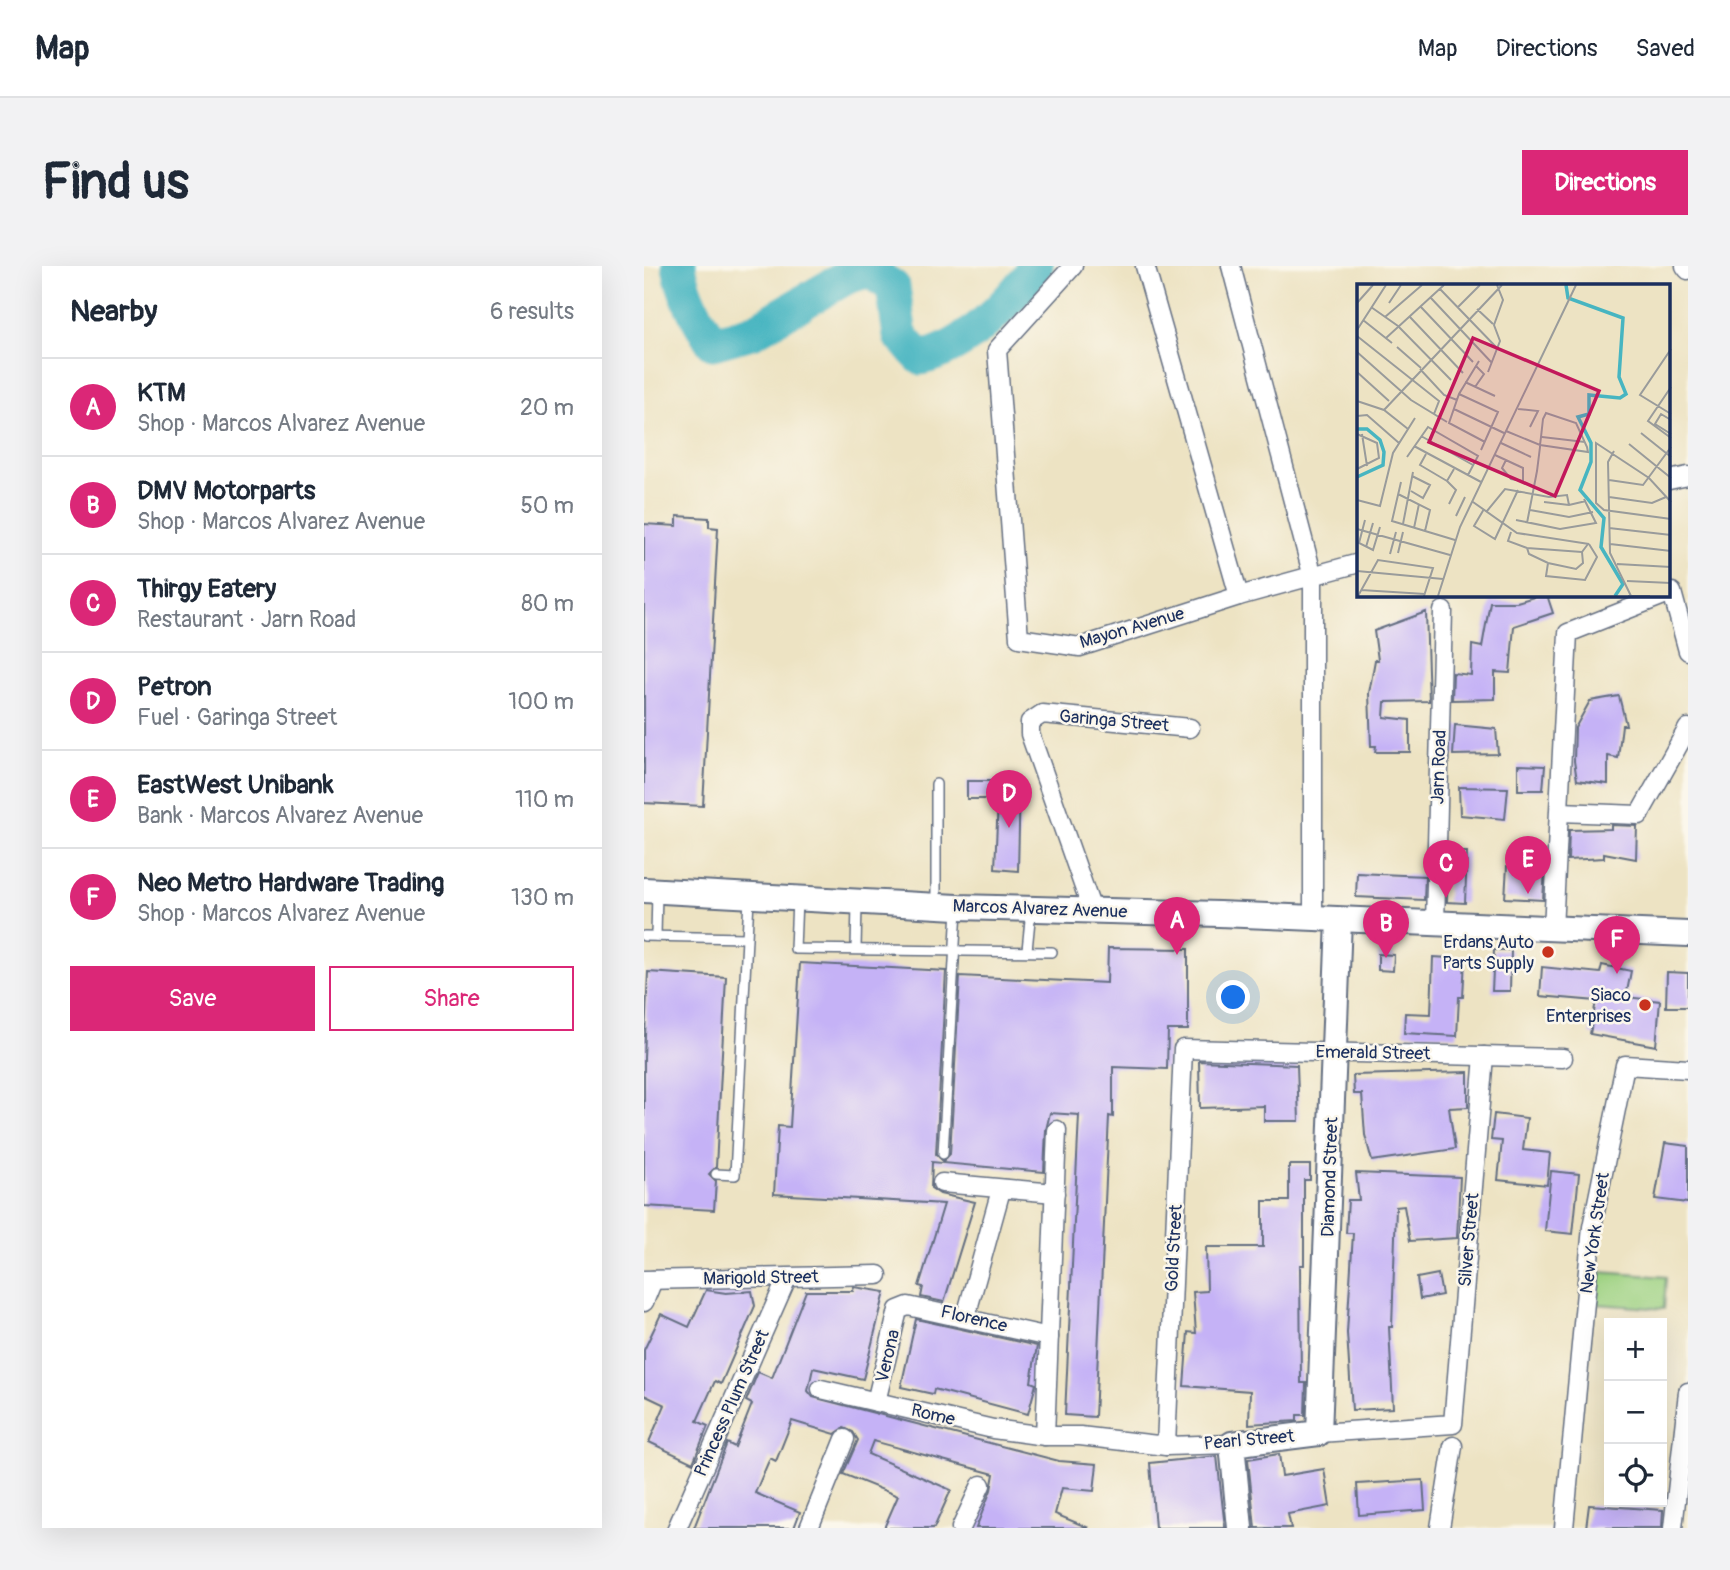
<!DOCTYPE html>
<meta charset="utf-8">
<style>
:root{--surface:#fff;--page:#f2f2f3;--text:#1f2937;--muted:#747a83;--line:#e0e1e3;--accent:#db2777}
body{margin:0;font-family:Pangolin,sans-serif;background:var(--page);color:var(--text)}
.controls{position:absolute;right:21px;bottom:21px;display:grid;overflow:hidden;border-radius:0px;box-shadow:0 7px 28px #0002}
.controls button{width:63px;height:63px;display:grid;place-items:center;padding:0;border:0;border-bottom:2px solid var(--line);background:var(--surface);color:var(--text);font:35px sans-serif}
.you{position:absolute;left:590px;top:732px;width:24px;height:24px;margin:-18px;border:5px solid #fff;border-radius:50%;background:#1a73e8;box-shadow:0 0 0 10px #1a73e833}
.badge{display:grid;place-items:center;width:46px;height:46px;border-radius:50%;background:var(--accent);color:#fff;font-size:23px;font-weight:700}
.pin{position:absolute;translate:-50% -58px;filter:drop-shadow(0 2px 4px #0008)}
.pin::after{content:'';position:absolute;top:37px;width:24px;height:21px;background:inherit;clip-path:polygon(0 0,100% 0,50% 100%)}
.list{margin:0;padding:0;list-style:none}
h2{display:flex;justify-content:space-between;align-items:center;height:91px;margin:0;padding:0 28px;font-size:30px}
h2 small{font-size:23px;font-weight:400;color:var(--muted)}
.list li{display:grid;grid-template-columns:46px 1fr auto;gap:21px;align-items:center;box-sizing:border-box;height:98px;padding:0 28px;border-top:2px solid var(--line)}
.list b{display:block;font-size:26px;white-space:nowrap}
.list p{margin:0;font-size:23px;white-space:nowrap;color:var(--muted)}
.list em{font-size:23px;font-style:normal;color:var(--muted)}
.actions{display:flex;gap:14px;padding:21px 28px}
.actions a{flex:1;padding:16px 0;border:2px solid var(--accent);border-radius:0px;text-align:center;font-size:24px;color:var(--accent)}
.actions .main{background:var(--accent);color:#fff}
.icon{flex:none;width:38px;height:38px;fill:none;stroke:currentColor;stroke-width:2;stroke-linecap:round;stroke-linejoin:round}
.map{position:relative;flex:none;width:1044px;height:1262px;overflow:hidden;border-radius:0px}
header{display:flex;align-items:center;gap:42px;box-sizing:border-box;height:98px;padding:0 35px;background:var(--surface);border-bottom:2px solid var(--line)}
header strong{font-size:33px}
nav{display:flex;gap:38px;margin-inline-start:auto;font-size:24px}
.intro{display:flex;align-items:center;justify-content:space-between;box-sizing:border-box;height:168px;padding:0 42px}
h1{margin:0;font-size:49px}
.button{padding:18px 32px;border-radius:0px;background:var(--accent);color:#fff;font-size:24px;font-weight:700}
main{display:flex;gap:42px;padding:0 42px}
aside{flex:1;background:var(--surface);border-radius:0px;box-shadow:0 7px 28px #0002}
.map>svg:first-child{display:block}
</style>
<header>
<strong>Map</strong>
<nav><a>Map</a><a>Directions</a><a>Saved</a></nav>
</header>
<div class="intro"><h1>Find us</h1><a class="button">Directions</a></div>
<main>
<aside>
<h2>Nearby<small>6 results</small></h2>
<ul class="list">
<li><span class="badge">A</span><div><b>KTM</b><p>Shop · Marcos Alvarez Avenue</p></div><em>20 m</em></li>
<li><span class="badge">B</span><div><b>DMV Motorparts</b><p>Shop · Marcos Alvarez Avenue</p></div><em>50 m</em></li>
<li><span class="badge">C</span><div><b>Thirgy Eatery</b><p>Restaurant · Jarn Road</p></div><em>80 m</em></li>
<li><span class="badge">D</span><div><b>Petron</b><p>Fuel · Garinga Street</p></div><em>100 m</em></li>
<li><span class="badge">E</span><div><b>EastWest Unibank</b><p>Bank · Marcos Alvarez Avenue</p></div><em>110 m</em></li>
<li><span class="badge">F</span><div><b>Neo Metro Hardware Trading</b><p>Shop · Marcos Alvarez Avenue</p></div><em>130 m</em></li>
</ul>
<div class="actions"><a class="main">Save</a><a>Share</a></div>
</aside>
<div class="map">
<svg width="1044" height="1262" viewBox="0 0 1044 1262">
<rect width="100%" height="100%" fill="#fbf7ec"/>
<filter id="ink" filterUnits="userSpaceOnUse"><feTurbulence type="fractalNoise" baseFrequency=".0143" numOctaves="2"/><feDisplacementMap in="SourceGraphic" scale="14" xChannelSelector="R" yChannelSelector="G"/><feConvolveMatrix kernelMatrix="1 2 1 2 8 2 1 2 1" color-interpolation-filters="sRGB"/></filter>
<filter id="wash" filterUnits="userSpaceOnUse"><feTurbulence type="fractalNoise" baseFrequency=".00686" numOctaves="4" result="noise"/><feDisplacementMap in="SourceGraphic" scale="28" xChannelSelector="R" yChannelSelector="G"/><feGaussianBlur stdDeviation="1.57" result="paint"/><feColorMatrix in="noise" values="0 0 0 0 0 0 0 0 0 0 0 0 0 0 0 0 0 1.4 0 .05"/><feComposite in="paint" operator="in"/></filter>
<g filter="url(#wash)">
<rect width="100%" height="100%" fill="#ede3c3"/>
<polygon fill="#9ed282" stroke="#5c8070" stroke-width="2" points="956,1006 1022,1011 1020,1043 953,1038"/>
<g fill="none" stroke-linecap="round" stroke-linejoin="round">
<path stroke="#47b5c1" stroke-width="35" d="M 35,0 C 40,29 53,53 69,77 L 108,66 L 201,12 L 225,4 L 249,21 L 256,70 L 277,92 C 323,82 365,37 392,0"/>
</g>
<g id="blocks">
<g fill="#c5b2f6">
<polygon points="33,250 65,252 65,261 74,262 59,540 0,537 0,258 33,260"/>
<polygon points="897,329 903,329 909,347 870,360 866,407 851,406 851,433 808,434 809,407 827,409 828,379 838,381 846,336 873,336"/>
<polygon points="782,346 785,435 741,436 740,451 766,454 766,486 731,486 732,480 727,480 725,427 731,394 734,394 730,365"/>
<polygon points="975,430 982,459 978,459 974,492 964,490 964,518 933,514 930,495 931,462 946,435"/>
<polygon points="811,459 852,463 854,488 809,489"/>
<polygon points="874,499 901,500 899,524 874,524"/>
<polygon points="323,515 376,515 374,605 351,603 354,533 323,533"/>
<polygon points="815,521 864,522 861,553 816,549"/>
<polygon points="967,559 993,560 992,593 960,587 960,592 924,594 925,564 967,563"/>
<polygon points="804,586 823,586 821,637 803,636"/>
<polygon points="863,600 901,602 899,634 861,632"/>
<polygon points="713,607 781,610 780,634 712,631"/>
<polygon points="464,682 544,683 544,764 524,764 523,803 469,801 469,851 465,850 451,1151 421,1149 435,849 406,847 402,864 400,906 288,896 287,922 296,928 331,936 300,1036 277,1031 279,1021 275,1020 300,938 130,928 134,860 146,861 156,697 302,705 292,888 299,895 306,888 316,710 463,717"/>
<polygon points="850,684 867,684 866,725 848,725"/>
<polygon points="734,688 750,689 749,705 734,704"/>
<polygon points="789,691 821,693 819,731 815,731 813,770 760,767 761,747 787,748"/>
<polygon points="958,699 987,705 982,731 1016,735 1012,780 946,768 952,735 896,730 898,701 956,707"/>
<polygon points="4,706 82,711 72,901 65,908 72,915 70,944 0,940 0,791"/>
<polygon points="1023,706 1044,707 1044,741 1022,741"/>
<polygon points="555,795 653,799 655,855 620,855 620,840 556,842"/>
<polygon points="824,806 824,841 805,842 811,883 728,895 721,869 718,828 710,828 709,809"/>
<polygon points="850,848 883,852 879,884 906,887 903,919 854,914 858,875 847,874"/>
<polygon points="1021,877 1044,880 1044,937 1011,933"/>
<polygon points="645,899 666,899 666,914 660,914 660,999 656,999 657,1117 662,1117 661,1149 653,1149 653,1155 605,1158 606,1125 540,1120 544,1066 552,1067 549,1026 563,1025 562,981 619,981 619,935 645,935"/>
<polygon points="907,905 935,908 929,968 901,965"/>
<polygon points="712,907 816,911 813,972 766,975 760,940 752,941 748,1061 745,1061 749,1142 708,1144 703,1067 709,967 702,967 704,934 715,934"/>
<polygon points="794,1008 798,1029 776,1033 773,1012"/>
<polygon points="210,1021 241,1026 219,1113 169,1102 164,1125 169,1131 415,1195 453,1198 450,1225 418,1222 411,1248 445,1262 332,1262 347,1224 350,1208 229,1175 224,1188 307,1224 290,1262 240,1262 254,1230 199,1208 214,1174 209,1166 200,1162 191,1168 148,1155 132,1195 126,1192 111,1227 156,1246 150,1262 50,1262 83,1177 91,1181 108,1138 102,1135 114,1106 128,1112 162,1025 209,1025"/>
<polygon points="62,1024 82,1027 108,1025 111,1040 77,1118 71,1115 53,1155 64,1160 49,1197 5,1176 21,1139 0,1129 0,1084 17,1048 45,1061"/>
<polygon points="272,1053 393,1080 387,1116 392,1118 384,1148 290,1123 289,1128 257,1121"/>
<polygon points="635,1188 638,1210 680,1203 686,1240 644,1248 647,1262 611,1262 604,1193"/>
<polygon points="573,1190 581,1262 511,1262 506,1197"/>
<polygon points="779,1214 781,1244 715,1249 713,1218"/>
<polygon points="945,1239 1019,1244 1018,1262 942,1262"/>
</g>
</g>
</g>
<g filter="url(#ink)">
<use href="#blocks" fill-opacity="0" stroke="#646e81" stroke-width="2"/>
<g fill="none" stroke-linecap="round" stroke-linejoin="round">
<defs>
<g id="lane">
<polyline points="153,633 151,683 408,686"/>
<polyline points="292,638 292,518"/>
<polyline points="0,670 102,672"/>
<polyline points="12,670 13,626"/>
<polyline points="212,682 213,639"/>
<polyline points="383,684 387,644"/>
<polyline points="299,888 313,643"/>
<polyline points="72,908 91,909 105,633"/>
</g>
<g id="street">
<polyline points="429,0 353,84 375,372 436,381 595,330 715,297"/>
<polyline points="501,0 595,330"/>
<polyline points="587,0 669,311 669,652"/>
<polyline points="1041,0 1044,4"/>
<polyline points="1025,214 1044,210"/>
<polyline points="1025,327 1028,326 1044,385"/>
<polyline points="916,546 995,549 1044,462"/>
<polyline points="448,644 386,468 386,456 398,448 546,462"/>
<polyline points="791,657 799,345"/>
<polyline points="909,663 924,367 1020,329"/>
<polyline points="298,917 411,927"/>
<polyline points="0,1014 234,1009"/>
<polyline points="0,1036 9,1014"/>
<polyline points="322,1050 357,924"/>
<polyline points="177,1123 349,1163 401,1170 436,1170 522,1180 588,1178"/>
<polyline points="232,1136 254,1044 264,1040 405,1071"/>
<polyline points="675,1167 809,1158 840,790"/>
<polyline points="401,1170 413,864"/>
<polyline points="522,1180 539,783 919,792"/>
<polyline points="33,1262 143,1012"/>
<polyline points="165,1262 201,1173"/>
<polyline points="317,1262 337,1219"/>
<polyline points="796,1262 809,1180"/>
<polyline points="920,1262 948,961 981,799 1044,803"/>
<polyline points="1029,1262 1044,1126"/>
</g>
<g id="secondary">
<polyline points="0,624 313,641 575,648 1044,668"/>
<polyline points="596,1262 588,1178 675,1167 695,654"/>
</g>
</defs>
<use href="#lane" stroke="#646e81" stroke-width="12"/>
<use href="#street" stroke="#646e81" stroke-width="21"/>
<use href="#secondary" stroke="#646e81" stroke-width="28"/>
<use href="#lane" stroke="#fff" stroke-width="9"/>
<use href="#street" stroke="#fff" stroke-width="18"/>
<use href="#secondary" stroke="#fff" stroke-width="24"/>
</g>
</g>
<g fill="#c8321e" stroke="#fbf7ec" stroke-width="2.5">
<circle cx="904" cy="686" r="7"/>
<circle cx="1001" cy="739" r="7"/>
</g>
<g text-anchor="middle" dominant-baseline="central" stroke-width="5" stroke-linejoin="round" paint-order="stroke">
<g font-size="18" fill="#1b2f5e" stroke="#fbf7ec">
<text transform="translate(488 362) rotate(-16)">Mayon Avenue</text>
<text transform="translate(470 455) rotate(5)">Garinga Street</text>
<text transform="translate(795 501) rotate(-88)">Jarn Road</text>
<text transform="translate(396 643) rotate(2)">Marcos Alvarez Avenue</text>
<text transform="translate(729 787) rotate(1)">Emerald Street</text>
<text transform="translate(686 911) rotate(-88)">Diamond Street</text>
<text transform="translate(951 967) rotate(-82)">New York Street</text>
<text transform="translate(825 974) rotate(-85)">Silver Street</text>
<text transform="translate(530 982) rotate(-87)">Gold Street</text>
<text transform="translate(117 1012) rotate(-1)">Marigold Street</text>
<text transform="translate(330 1053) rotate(13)">Florence</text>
<text transform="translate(244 1090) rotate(-77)">Verona</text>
<text transform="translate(88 1137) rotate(-66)">Princess Plum Street</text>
<text transform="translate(289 1149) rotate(13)">Rome</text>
<text transform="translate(605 1174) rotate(-5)">Pearl Street</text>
</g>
<g font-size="18" fill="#1b2f5e" stroke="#fbf7ec" text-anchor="end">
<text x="890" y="676">Erdans Auto<tspan x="890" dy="21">Parts Supply</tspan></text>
<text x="987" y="729">Siaco<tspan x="987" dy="21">Enterprises</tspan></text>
</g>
</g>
<g transform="translate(713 18)">
<rect width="313" height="313" fill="#ede3c3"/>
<path fill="none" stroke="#47b5c1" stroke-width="3.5" d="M 209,1 L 211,14 L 266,34 L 262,93 L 269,110 L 263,114 L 232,111 L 232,130 L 221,133 L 234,159 L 234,178 L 223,206 L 247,234 L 244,263 L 266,300 L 258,312M 0,145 L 10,145 L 23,156 L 27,168 L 26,181 L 0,193"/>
<path fill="none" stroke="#999b9b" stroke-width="2" d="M 83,5 L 140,64M 73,13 L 135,79M 0,19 L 16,1M 32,19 L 44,1M 63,22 L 116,78M 14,23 L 41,42 L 94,96M 101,23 L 123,1M 120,25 L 136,40M 52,32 L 106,89M 28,33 L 65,1M 6,36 L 35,59M 0,46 L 29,1M 0,52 L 82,117 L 77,130M 29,54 L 87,1M 40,63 L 64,84M 314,65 L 283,111 L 314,130M 0,68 L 54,116 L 90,138M 122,77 L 102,110 L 92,139 L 128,158M 63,85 L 87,111 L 100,116M 0,88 L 32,117M 131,88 L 143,57 L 137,41 L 146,16 L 140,1M 108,98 L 138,112M 118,103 L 127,90 L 119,82M 314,103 L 291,137 L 314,154M 102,110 L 141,128 L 124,166M 0,117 L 27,126 L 51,145M 97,125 L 147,149M 161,125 L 181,127 L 173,143M 27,126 L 145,1M 0,132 L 10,131 L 42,159M 314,136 L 304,130 L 298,140 L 314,150M 149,147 L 183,161 L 231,168 L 230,163 L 219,139 L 189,129 L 186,135 L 184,153 L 183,161 L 183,163 L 180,187 L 170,239M 284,149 L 314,173M 0,150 L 20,159 L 22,174 L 0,185M 5,150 L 10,182M 64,152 L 116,181M 185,153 L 228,158M 144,159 L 174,173M 272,160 L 314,194M 57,162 L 124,198M 257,167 L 251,178 L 253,269 L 274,312M 69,170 L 63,181 L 90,197 L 97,185M 138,171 L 166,184 L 166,197 L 154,195 L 145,184 L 149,176M 50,173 L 71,143 L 121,172 L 111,191M 252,196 L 286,201 L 314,163M 90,197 L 99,206 L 92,220M 44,198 L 35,237 L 98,256M 54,207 L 66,214 L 73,201 L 55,192M 41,210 L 73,226 L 68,247M 252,213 L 295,219 L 309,213M 0,216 L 23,222 L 36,169 L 58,134M 116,218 L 160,249 L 232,260M 187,218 L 212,221 L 229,217M 314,218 L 292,194 L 239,159 L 239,219 L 247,226 L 314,235M 127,225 L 117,242 L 138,255 L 161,206M 173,226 L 212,233 L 236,228M 130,227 L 148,205 L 192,213 L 210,211 L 212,221M 99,232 L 108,213M 8,236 L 2,259 L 16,266 L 23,243M 159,236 L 203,245 L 239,239 L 227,215M 46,240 L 56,188M 57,244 L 62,220M 252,244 L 314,251M 0,245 L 93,271M 154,248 L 151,257 L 170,264 L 225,268M 253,260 L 314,267M 9,263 L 16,239M 170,264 L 172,270 L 191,279 L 219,285 L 226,279 L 225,268 L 231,260M 41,269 L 46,248M 33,270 L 39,248M 191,279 L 189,292 L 228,296 L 240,273 L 232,260M 260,280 L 314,283M 0,287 L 86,295M 270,297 L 314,299M 4,306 L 68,310M 1,312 L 21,276 L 76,284 L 67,312M 81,312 L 103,243 L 219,1M 271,312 L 293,312"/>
<path fill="#c2185b" fill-opacity="0.15" stroke="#c2185b" stroke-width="3.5" d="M 116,54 L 242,107 L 198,212 L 72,158 Z"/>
<rect width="313" height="313" fill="none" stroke="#1b2f5e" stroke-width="3.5"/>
</g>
</svg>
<div class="controls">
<button>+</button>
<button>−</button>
<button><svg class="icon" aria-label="locate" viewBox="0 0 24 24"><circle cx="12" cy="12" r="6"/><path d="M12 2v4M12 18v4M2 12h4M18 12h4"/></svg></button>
</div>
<div class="you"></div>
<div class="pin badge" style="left:533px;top:689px">A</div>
<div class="pin badge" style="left:742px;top:692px">B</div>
<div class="pin badge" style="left:802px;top:632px">C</div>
<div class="pin badge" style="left:365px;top:562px">D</div>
<div class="pin badge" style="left:884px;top:628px">E</div>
<div class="pin badge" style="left:973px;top:708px">F</div>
</div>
</main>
